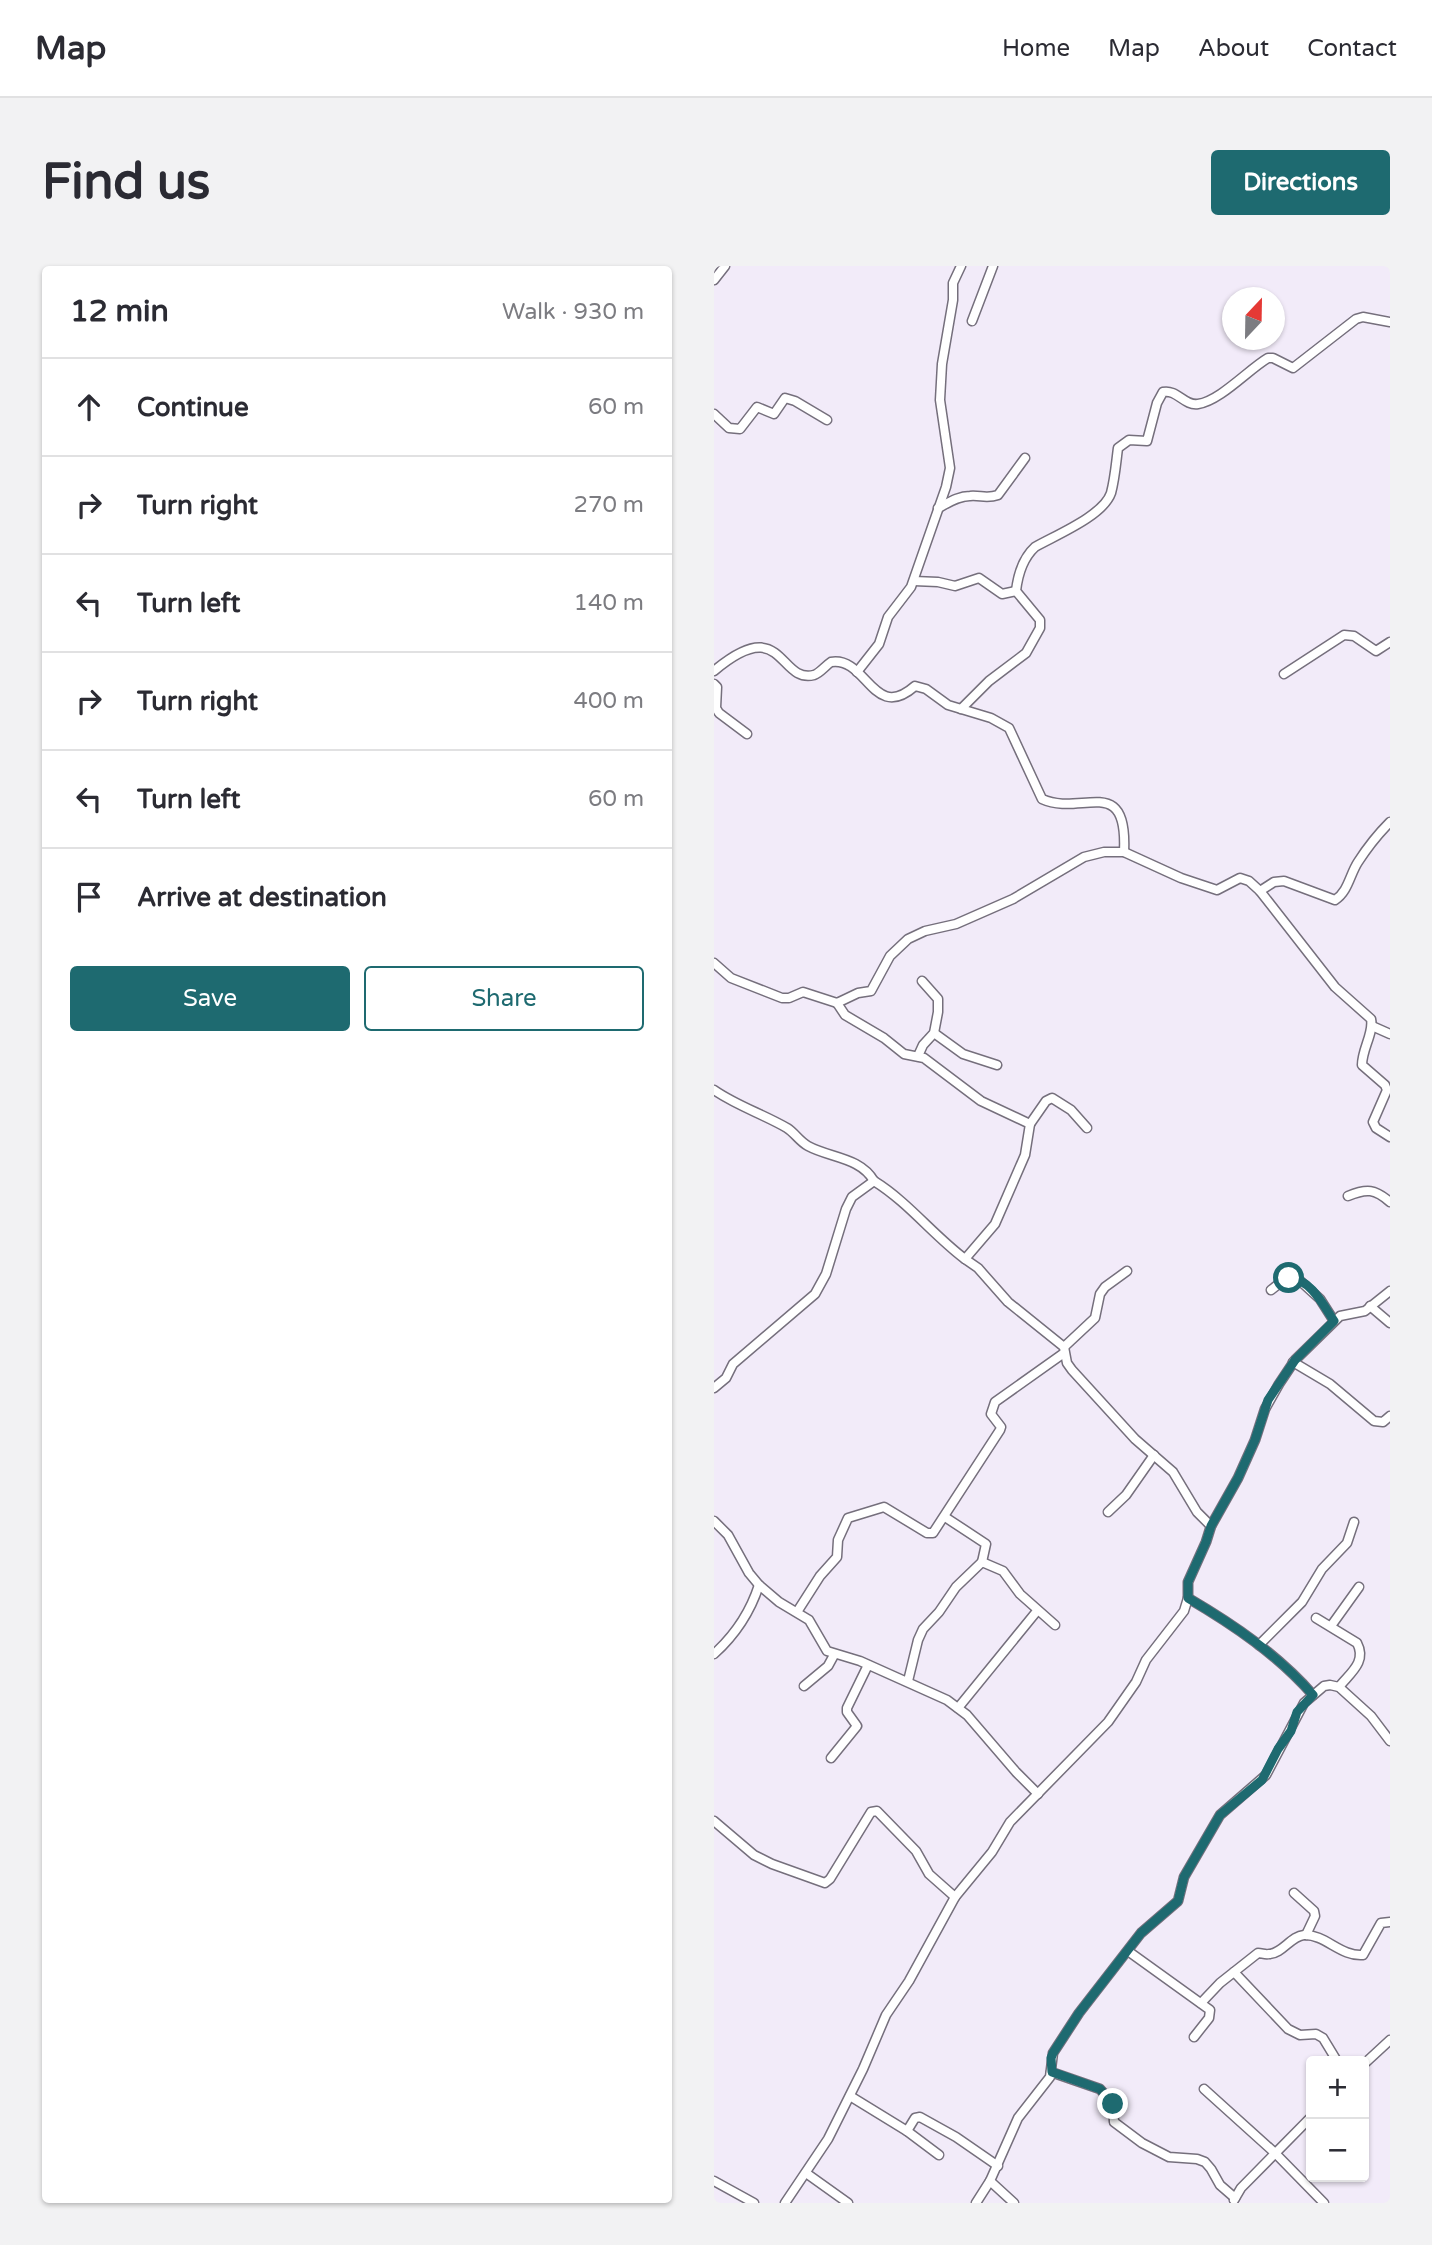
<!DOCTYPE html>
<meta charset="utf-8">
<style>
:root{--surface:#fff;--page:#f2f2f3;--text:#2b2b33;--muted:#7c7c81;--line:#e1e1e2;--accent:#1e6a70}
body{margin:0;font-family:"Varela Round",sans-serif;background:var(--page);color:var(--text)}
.controls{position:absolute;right:21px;bottom:21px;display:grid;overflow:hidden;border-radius:7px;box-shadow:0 2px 5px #0004}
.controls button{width:63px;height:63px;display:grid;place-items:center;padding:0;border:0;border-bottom:2px solid var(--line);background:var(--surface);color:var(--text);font:35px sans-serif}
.compass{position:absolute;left:508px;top:21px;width:63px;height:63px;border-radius:50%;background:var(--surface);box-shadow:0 2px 5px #0004;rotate:22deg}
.stop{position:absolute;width:21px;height:21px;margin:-16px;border:5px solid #1e6a70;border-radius:50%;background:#fff}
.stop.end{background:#1e6a70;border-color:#fff;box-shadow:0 2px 7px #0008}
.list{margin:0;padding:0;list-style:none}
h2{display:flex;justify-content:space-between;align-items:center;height:91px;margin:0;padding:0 28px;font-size:30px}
h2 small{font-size:23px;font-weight:400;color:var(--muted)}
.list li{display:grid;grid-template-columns:46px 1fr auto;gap:21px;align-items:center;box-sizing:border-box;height:98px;padding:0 28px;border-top:2px solid var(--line)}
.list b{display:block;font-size:26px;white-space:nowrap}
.list em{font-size:23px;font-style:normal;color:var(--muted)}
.actions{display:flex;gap:14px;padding:21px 28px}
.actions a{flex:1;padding:16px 0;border:2px solid var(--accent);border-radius:7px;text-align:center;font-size:24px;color:var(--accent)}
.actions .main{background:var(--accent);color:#fff}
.icon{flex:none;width:38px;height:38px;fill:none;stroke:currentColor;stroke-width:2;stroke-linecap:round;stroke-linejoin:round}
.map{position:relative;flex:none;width:676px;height:1937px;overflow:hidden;border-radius:7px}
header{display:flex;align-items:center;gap:42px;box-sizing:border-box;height:98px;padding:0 35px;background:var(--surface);border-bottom:2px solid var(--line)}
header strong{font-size:33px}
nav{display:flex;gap:38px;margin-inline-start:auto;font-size:24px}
.intro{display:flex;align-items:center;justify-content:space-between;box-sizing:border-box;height:168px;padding:0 42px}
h1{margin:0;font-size:49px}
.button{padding:18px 32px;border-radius:7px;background:var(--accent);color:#fff;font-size:24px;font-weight:700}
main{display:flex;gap:42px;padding:0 42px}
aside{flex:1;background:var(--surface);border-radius:7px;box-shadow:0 2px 5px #0004}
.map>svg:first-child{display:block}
</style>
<header>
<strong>Map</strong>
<nav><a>Home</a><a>Map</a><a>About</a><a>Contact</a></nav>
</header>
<div class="intro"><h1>Find us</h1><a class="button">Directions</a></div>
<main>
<aside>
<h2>12 min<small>Walk · 930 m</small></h2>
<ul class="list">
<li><svg class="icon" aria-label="ahead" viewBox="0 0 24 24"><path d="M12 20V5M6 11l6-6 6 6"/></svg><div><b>Continue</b></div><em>60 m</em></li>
<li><svg class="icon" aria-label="right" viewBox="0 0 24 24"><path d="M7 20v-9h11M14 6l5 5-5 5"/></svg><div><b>Turn right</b></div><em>270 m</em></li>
<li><svg class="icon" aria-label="left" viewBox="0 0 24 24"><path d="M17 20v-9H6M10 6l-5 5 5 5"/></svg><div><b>Turn left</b></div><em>140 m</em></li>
<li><svg class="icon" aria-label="right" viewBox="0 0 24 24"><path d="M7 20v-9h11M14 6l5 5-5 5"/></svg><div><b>Turn right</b></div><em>400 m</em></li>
<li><svg class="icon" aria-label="left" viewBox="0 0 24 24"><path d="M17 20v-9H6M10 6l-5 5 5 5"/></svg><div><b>Turn left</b></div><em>60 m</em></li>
<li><svg class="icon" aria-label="arrive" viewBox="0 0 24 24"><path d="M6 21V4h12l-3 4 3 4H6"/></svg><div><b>Arrive at destination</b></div></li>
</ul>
<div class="actions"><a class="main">Save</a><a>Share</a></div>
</aside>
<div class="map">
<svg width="676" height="1937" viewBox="0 0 676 1937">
<rect width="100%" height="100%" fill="#f2ebf9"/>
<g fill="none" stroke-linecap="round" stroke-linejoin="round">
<defs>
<g id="minor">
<polyline points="0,14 11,0"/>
<polyline points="258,55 279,0"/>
<polyline points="0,148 15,162 26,163 43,141 60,148 71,132 81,135 113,154"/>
<path d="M 224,242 C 234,237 244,230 256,230 C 266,229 273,233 284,229 L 311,192"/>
<polyline points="200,315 224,316 241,320 265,312 288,328 302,325"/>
<path d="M 0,405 C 70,346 64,418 100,409 C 106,407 111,400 117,396 C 153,390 159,457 201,420 L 212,423 L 234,439 L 277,452 L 295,462 L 328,533 C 367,551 414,506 410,586"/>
<polyline points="143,406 165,378 174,351 197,321 232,221 236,202 226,134 228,98 239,34 239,17 247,0"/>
<polyline points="570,408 630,369 640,370 662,385 676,376"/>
<polyline points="0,418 3,421 2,442 5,447 33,468"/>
<path d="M 247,443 L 275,415 L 312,387 L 326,362 L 326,354 L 302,325 C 304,308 309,292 321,281 C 342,269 389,250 397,227 C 401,212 402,197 404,182 L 415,174 L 433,175 L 443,137 L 449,126 C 463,123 470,140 484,138 C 506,135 535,103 554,92 L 559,92 L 579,102 L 642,53 L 649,51 L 676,56"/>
<path d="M 546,625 L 621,721 L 657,753 C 660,767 648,783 648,799 L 671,819 L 673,824 L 659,856 L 662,862 L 676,871"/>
<path d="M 0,697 L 17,712 L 68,732 L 75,732 L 89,726 L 123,737 L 144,727 L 157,725 L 176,690 L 194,673 L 211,665 L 242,658 L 299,633 L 370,591 L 390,586 L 410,586 L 467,612 L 503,624 L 526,612 L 535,615 L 546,625 L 560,616 L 570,615 L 621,634 C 634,626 636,608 644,596 C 653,582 664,568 676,556"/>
<polyline points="658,760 676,768"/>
<polyline points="220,767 249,788 283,799"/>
<polyline points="204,790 209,779 220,767 224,746 224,733 208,715"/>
<path d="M 0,824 C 23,840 49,848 73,862 C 81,867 85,875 94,880 C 116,892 146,891 160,915"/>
<polyline points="316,858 332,835 338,832 357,844 373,862"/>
<path d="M 634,930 C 653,922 661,923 676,936"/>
<polyline points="251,993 264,1002 294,1036 350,1081 353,1097 358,1104 421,1173 459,1206 483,1246 497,1260"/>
<polyline points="557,1024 571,1013 583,1012 606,1033 620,1055"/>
<polyline points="656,1040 676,1057"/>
<polyline points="350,1081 381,1052 386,1028 391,1021 413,1005"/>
<polyline points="579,1096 616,1118 660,1155 669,1156 676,1150"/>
<path d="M 0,1122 L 12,1112 L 19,1098 L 101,1028 L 112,1008 L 132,943 L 138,931 L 160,915 C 194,936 219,969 251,993 L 281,958 L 311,889 L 316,858 L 267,835 L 210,792 L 190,788 L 170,772 L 131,749 L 123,737"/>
<polyline points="394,1246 412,1229 440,1189"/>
<polyline points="231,1251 272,1278 268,1296"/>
<polyline points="0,1255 14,1269 35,1307 45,1319 65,1336 95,1354 113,1385 146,1395 233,1434 253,1449 302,1506 324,1528"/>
<path d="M 474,1332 C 520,1359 564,1389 599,1429"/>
<polyline points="83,1346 106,1310 123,1291 124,1274 134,1252 170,1241 213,1267 219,1267 286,1164 287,1161 277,1148 281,1136 350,1087"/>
<path d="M 602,1352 L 643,1377 C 653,1396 636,1407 625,1421"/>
<polyline points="617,1360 645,1321"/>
<polyline points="545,1379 588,1336 608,1303 633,1277 640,1256"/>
<path d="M 0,1388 C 21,1369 36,1347 45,1319"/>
<polyline points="194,1415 204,1374 209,1363 225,1346 242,1321 268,1296 289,1305 306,1328 341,1359"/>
<polyline points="90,1420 114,1400 120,1389"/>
<polyline points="244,1442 323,1345"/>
<polyline points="117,1492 143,1460 133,1446 133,1442 154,1399"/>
<polyline points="0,1555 40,1589 58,1598 111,1617 116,1613 157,1546 163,1545 202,1585 215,1608 241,1631"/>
<polyline points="580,1627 600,1645 601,1650 592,1669"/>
<polyline points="414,1685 496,1744 495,1752 480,1771"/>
<polyline points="520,1706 574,1763 586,1769 602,1768 609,1772 623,1795"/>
<path d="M 487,1737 L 506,1717 L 544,1687 C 548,1687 551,1689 555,1688 C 568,1688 577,1670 590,1669 C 611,1668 627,1691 649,1689 L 667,1657 L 676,1656"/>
<polyline points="650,1798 676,1774"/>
<polyline points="337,1806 386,1823 399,1838 400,1856 428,1877 455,1891 483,1893 491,1896 497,1903 506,1919 521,1932"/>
<polyline points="490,1823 561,1887 610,1937"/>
<polyline points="136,1830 193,1865 225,1889"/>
<polyline points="193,1865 201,1852 206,1851 242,1871 284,1900"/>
<polyline points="92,1907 134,1937"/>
<polyline points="0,1915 40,1937"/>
<polyline points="520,1934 527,1922 597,1851"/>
<polyline points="71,1937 114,1873 149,1803 172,1749 195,1715 241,1631 278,1586 296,1556 394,1456 422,1416 432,1394 470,1345 474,1332 474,1316 492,1276 497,1260 524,1212 541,1174 551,1143 565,1118 581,1094 626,1050 651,1045 676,1025"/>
<polyline points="262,1937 276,1915"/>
<polyline points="300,1937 276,1915 304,1852 336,1811 339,1787 365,1747 427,1667 464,1635 470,1611 506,1549 552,1509 590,1437 610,1420 616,1419 625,1421 657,1450 676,1475"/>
</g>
</defs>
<use href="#minor" stroke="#756f7c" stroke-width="11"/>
<use href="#minor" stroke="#fff" stroke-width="8"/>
</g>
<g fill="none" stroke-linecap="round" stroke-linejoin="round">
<path stroke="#1e6a70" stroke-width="9" d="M 399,1838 L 386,1823 L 338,1806 L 337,1792 L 339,1787 L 365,1747 L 427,1667 L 464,1635 L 470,1611 L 506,1549 L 548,1514 L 564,1483 L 577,1465 L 583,1446 L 599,1429 C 564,1389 520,1359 474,1332 L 474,1316 L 492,1276 L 497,1260 L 524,1212 L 541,1174 L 554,1134 L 581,1094 L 620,1055 C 610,1040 596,1012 575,1012"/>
</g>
</svg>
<div class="controls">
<button>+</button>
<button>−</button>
</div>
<svg class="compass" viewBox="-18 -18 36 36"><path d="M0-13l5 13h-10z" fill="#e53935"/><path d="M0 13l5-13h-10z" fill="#7c7c81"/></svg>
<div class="stop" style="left:575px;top:1012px"></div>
<div class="stop end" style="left:399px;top:1838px"></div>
</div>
</main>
